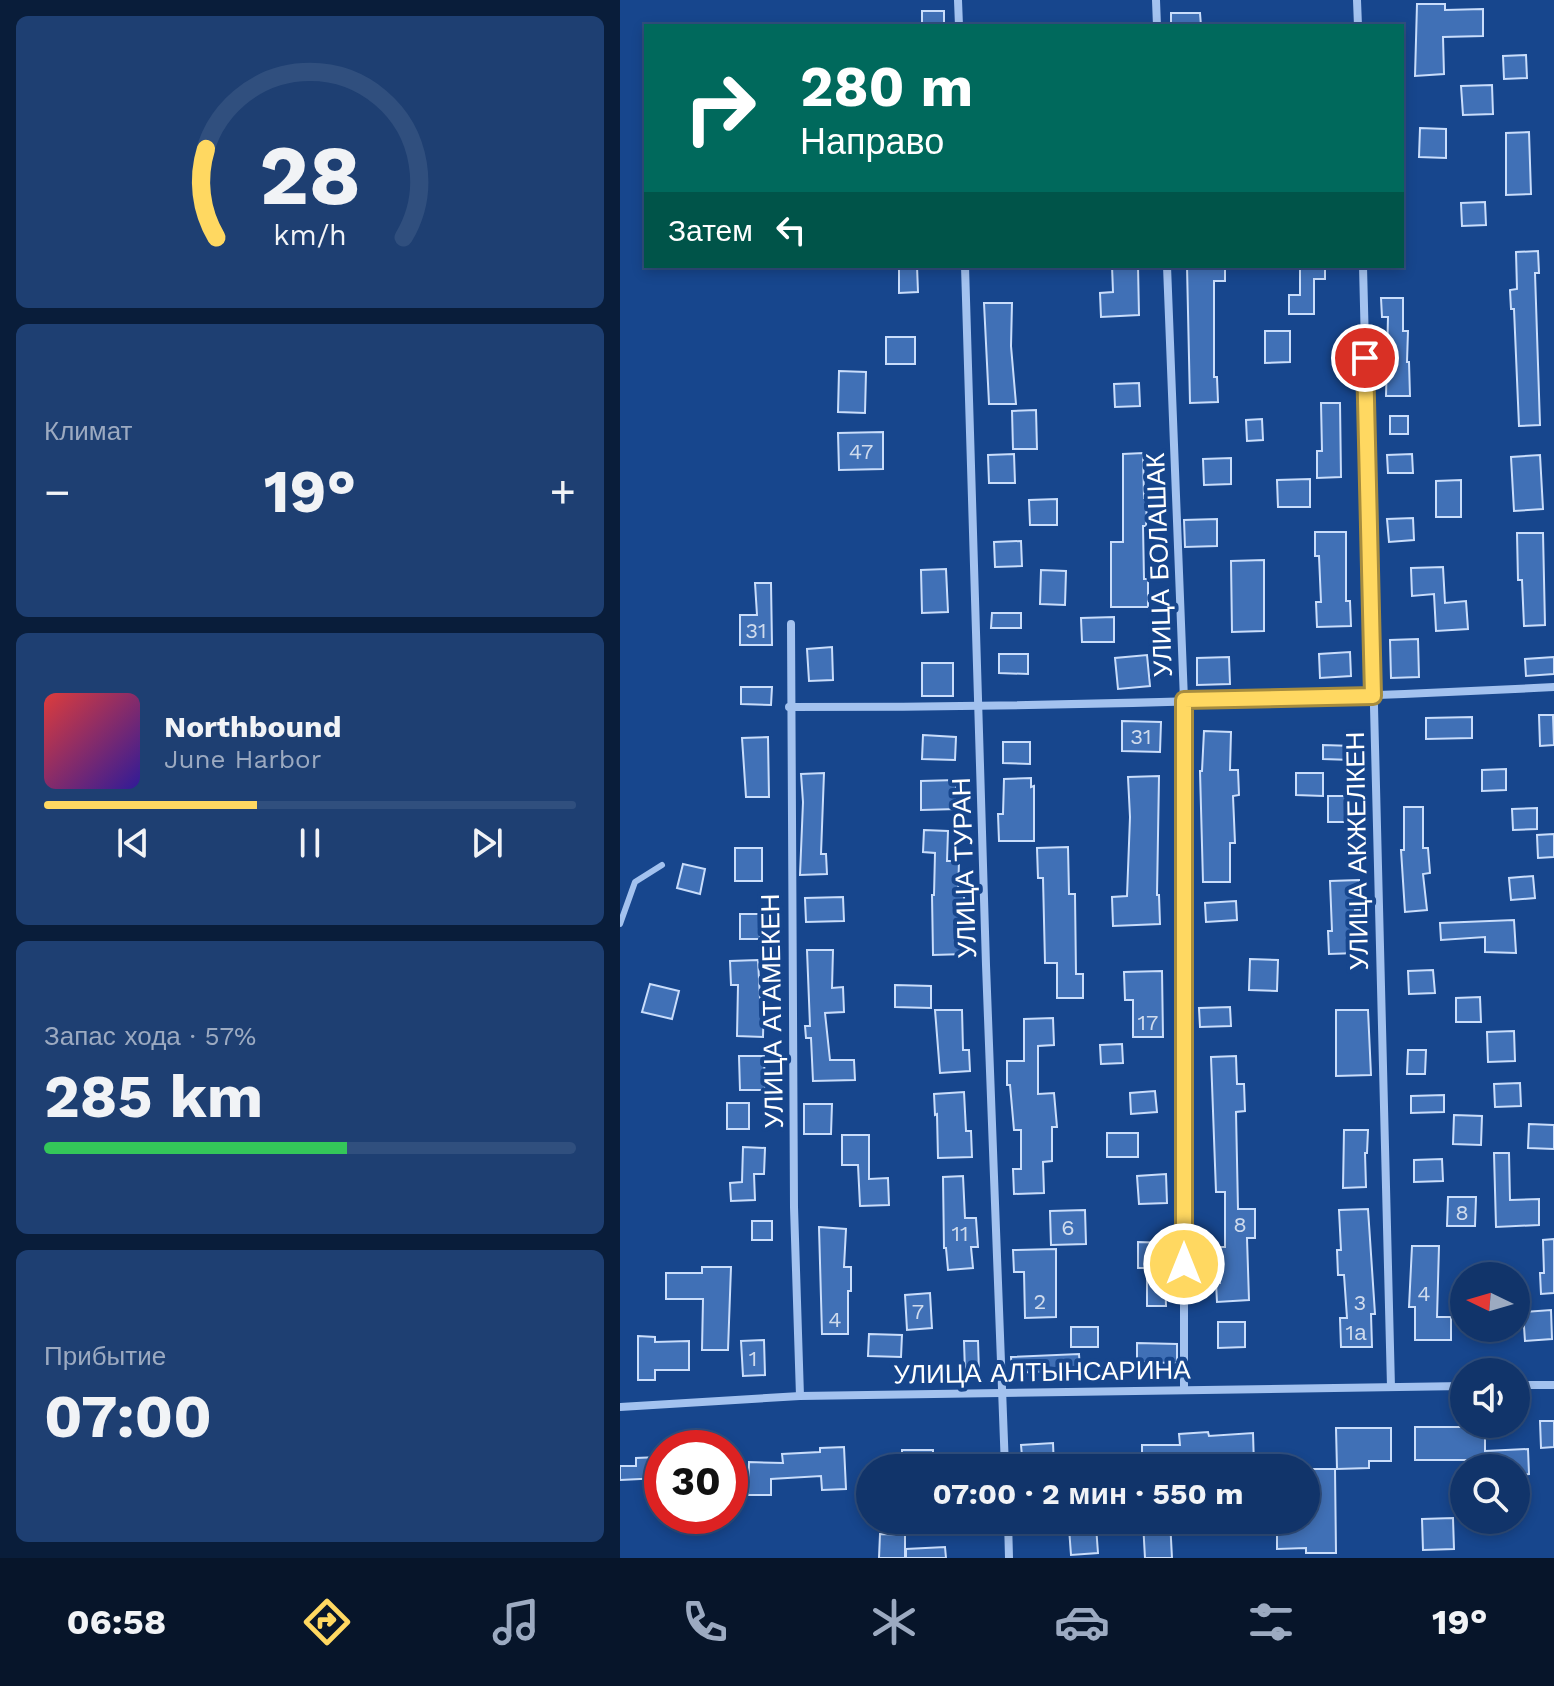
<!DOCTYPE html>
<html lang="ru">
<head>
<meta charset="utf-8">
<style>
	:root { --surface:#11346a; --page:#1e3f72; --text:#f1f3f6; --muted:#9caac1; --line:#304f7e; --accent:#ffd861 }
	body { margin:0; font-family:"Work Sans",sans-serif; background:var(--page); color:var(--text); height:100vh; display:flex; flex-direction:column; font-size:30px; white-space:nowrap }
	* { box-sizing:border-box; margin:0 }
	p { font-size:26px; color:var(--muted) }
	.icon { flex:none; width:44px; height:44px; fill:none; stroke:currentColor; stroke-width:2; stroke-linecap:round; stroke-linejoin:round }
	.map { position:relative; flex:1; overflow:hidden }
	.panel { display:flex; flex-direction:column; gap:16px; padding:16px; background:#091d3a; width:620px }
	.panel>* { flex:none }
	.banner { position:absolute; left:24px; top:24px; width:760px; height:244px; border-radius:0px; box-shadow:0 4px 12px #0003,0 0 0 2px var(--line); background:#00695c; color:#fff; overflow:hidden }
	.needle { width:52px; rotate:275deg }
	.controls { position:absolute; left:830px; top:1262px; display:grid; gap:16px }
	.controls a { display:grid; place-items:center; width:80px; height:80px; border-radius:50%; background:var(--surface); box-shadow:0 4px 12px #0003,0 0 0 2px var(--line); font-size:40px }
	.speed { position:absolute; left:24px; top:1430px; display:flex; gap:16px; font-size:40px; font-weight:700; text-align:center }
	.speed>* { display:grid; place-content:center; width:104px; height:104px; border-radius:50%; background:var(--surface); box-shadow:0 4px 12px #0003,0 0 0 2px var(--line); line-height:1 }
	.speed .limit { border:12px solid #d22; background:#fff; color:#111 }
	.pin { position:absolute; display:grid; place-items:center; width:68px; height:68px; color:#fff; margin:-34px; border:4px solid #fff; border-radius:50%; box-shadow:0 2px 8px #0007 }
	.me { position:absolute; width:88px; margin:-44px; rotate:0deg; stroke-linejoin:round; filter:drop-shadow(0 0 6px #0008) }
	.turn { display:flex; align-items:center; gap:28px; height:168px; padding:0 24px; font-size:36px }
	.turn .icon { width:104px; height:104px; stroke-width:2.5 }
	.turn b { display:block; font-size:56px; line-height:68px }
	.then { display:flex; align-items:center; height:76px; padding:0 24px; background:#0003; gap:16px; font-size:30px }
	.big { font-size:60px; font-weight:700; line-height:1.1 }
	.panel .tile { flex:1; display:flex; flex-direction:column; justify-content:center; gap:12px; min-width:0; padding:0 28px; border-radius:12px; background:var(--page) }
	.panel .dial { align-items:center; gap:0 }
	.dial svg { height:208px; overflow:visible; fill:none; stroke:var(--line); stroke-width:7; stroke-linecap:round; text-anchor:middle }
	.dial text { fill:var(--text); stroke:none }
	.song { display:flex; align-items:center; gap:24px }
	.cover { width:96px; height:96px; border-radius:12px; background:linear-gradient(135deg,hsl(0 70% 55%),hsl(250 70% 35%)) }
	.played { height:8px; border-radius:4px; background:linear-gradient(90deg,var(--accent) 40%,var(--line) 40%) }
	.keys { display:flex; justify-content:space-around; direction:ltr }
	.heat { display:flex; justify-content:space-between; align-items:center; font-size:44px; direction:ltr }
	.charge { height:12px; border-radius:6px; background:linear-gradient(90deg,#34c759 57%,var(--line) 0) }
	.trip { position:absolute; left:236px; top:1454px; width:464px; height:80px; border-radius:40px; background:var(--surface); box-shadow:0 4px 12px #0003,0 0 0 2px var(--line); font-weight:700; line-height:80px; text-align:center }
	.dock { display:flex; height:128px; justify-content:space-around; align-items:center; background:#07152a; color:var(--muted) }
	.dock .icon { width:56px; height:56px }
	.dock .on { color:var(--accent) }
	.dock b { font-size:36px; color:var(--text) }
	main { display:flex; flex:1; min-height:0 }
	.map>svg:first-child { display:block }
</style>
</head>
<body>
<main>
<section class="panel">
<div class="tile dial"><svg viewBox="0 0 100 80">
<path d="M14 69A42 42 0 1 1 86 69"/>
<path d="M14 69A42 42 0 0 1 10 35" stroke="#ffd861"/>
<text x="50" y="56" font-size="32" font-weight="700">28</text>
<text x="50" y="72" font-size="11">km/h</text>
</svg></div>
<div class="tile"><p>Климат</p>
<div class="heat"><a>−</a><b class="big">19°</b><a>+</a></div>
</div>
<div class="tile">
<div class="song"><i class="cover"></i><div><b>Northbound</b><p>June Harbor</p></div></div>
<div class="played"></div>
<div class="keys"><svg class="icon" aria-label="previous" viewBox="0 0 24 24"><path d="M18 5L8 12l10 7zM5 5v14"/></svg><svg class="icon" aria-label="pause" viewBox="0 0 24 24"><path d="M8 5v14M16 5v14"/></svg><svg class="icon" aria-label="next" viewBox="0 0 24 24"><path d="M6 5l10 7-10 7zM19 5v14"/></svg></div>
</div>
<div class="tile"><p>Запас хода · 57%</p><b class="big">285 km</b><div class="charge"></div></div>
<div class="tile"><p>Прибытие</p><b class="big">07:00</b></div>
</section>
<div class="map">
<svg width="934" height="1558" viewBox="0 0 934 1558">
	<rect width="100%" height="100%" fill="#17468d"/>
	<!-- building -->
	<g fill="#4070b6" stroke="#c9ddfb" stroke-width="2">
		<polygon points="797,4 825,4 825,10 863,9 863,36 823,37 824,74 795,76"/>
		<rect x="302" y="11" width="22" height="15"/>
		<polygon points="551,13 580,13 581,26 551,26"/>
		<polygon points="906,55 907,78 884,79 883,56"/>
		<polygon points="872,85 873,114 843,115 841,86"/>
		<polygon points="800,128 826,129 826,158 799,157"/>
		<polygon points="909,132 911,194 886,195 886,133"/>
		<polygon points="865,202 866,225 842,226 841,203"/>
		<polygon points="918,251 919,273 915,273 920,425 899,426 894,309 891,309 890,290 897,289 896,252"/>
		<polygon points="279,266 297,266 298,292 279,293"/>
		<polygon points="492,266 518,266 519,315 481,317 480,293 493,292"/>
		<polygon points="567,266 605,266 605,281 594,281 594,377 597,377 598,402 570,403"/>
		<polygon points="680,266 705,266 705,279 694,279 694,314 669,314 669,295 680,295"/>
		<polygon points="761,298 783,298 783,331 788,331 787,362 789,362 790,396 766,396 768,317 762,317"/>
		<polygon points="364,303 392,303 391,346 396,404 369,404"/>
		<polygon points="645,331 670,331 670,362 645,363"/>
		<rect x="266" y="337" width="29" height="27"/>
		<polygon points="219,371 246,372 245,413 218,412"/>
		<polygon points="519,383 520,406 495,407 494,384"/>
		<polygon points="701,403 720,403 721,477 697,478 697,451 702,451"/>
		<polygon points="416,410 417,449 393,449 392,411"/>
		<rect x="770" y="416" width="18" height="18"/>
		<polygon points="642,419 643,440 627,441 626,420"/>
		<polygon points="263,432 263,469 219,470 218,433"/>
		<polygon points="523,453 524,498 527,498 526,526 523,526 524,579 528,579 528,607 491,607 491,542 503,542 503,454"/>
		<polygon points="394,454 395,483 369,483 368,455"/>
		<polygon points="792,454 793,473 768,473 767,455"/>
		<polygon points="920,455 923,509 894,511 891,457"/>
		<polygon points="611,458 611,484 584,485 583,459"/>
		<polygon points="690,479 690,507 658,507 657,480"/>
		<polygon points="841,480 841,517 816,517 816,481"/>
		<polygon points="437,499 437,525 410,525 409,500"/>
		<polygon points="793,518 794,540 769,542 767,519"/>
		<polygon points="597,519 597,546 565,547 564,520"/>
		<polygon points="695,532 726,532 726,601 730,601 731,626 697,627 696,602 701,602 699,556 695,556"/>
		<polygon points="897,533 923,533 925,625 904,626 902,580 898,580"/>
		<polygon points="401,541 402,566 375,567 374,542"/>
		<polygon points="644,560 644,631 612,632 611,561"/>
		<polygon points="823,567 825,603 846,601 848,629 816,631 814,594 792,596 791,568"/>
		<polygon points="326,569 328,612 302,613 301,570"/>
		<polygon points="421,570 446,571 445,605 420,604"/>
		<polygon points="135,583 151,583 152,645 120,645 120,615 137,615"/>
		<polygon points="372,613 401,613 401,628 371,628"/>
		<polygon points="494,617 494,642 462,642 461,618"/>
		<polygon points="798,639 799,677 771,678 770,640"/>
		<polygon points="212,647 213,680 189,681 187,649"/>
		<polygon points="730,652 731,676 700,678 699,654"/>
		<polygon points="379,654 408,654 408,674 379,673"/>
		<polygon points="527,655 530,686 498,689 495,658"/>
		<polygon points="609,657 610,684 577,685 577,658"/>
		<polygon points="934,657 934,674 906,676 905,659"/>
		<rect x="302" y="663" width="31" height="33"/>
		<polygon points="121,687 152,687 151,705 121,704"/>
		<polygon points="919,715 933,715 934,745 920,746"/>
		<polygon points="852,717 852,738 806,739 806,718"/>
		<polygon points="502,721 541,722 540,752 502,751"/>
		<polygon points="584,731 611,732 610,770 618,770 619,795 613,796 615,843 610,843 610,882 583,882 580,771 582,771"/>
		<polygon points="303,735 336,737 335,760 302,759"/>
		<polygon points="148,737 149,797 126,797 122,738"/>
		<polygon points="383,742 410,742 410,764 383,763"/>
		<polygon points="703,745 733,746 732,760 703,759"/>
		<polygon points="886,769 886,790 862,791 862,770"/>
		<polygon points="204,773 201,854 206,854 207,874 180,875 183,802 181,774"/>
		<polygon points="676,773 703,773 703,796 676,795"/>
		<polygon points="539,776 537,895 539,895 540,924 493,926 492,897 507,896 510,817 508,777"/>
		<polygon points="411,778 411,787 414,786 414,841 379,841 378,814 383,814 384,779"/>
		<polygon points="336,780 337,809 301,810 301,781"/>
		<polygon points="708,796 738,796 737,822 708,822"/>
		<polygon points="784,807 803,807 803,848 808,848 810,873 803,874 807,910 785,912 781,850 784,850"/>
		<polygon points="917,808 917,829 893,830 892,809"/>
		<polygon points="304,830 328,831 327,861 339,861 338,894 344,894 345,954 313,955 312,895 314,895 315,853 303,852"/>
		<polygon points="934,834 934,857 918,858 917,835"/>
		<polygon points="448,847 449,894 455,894 456,974 463,974 463,998 437,998 437,963 425,963 423,878 418,878 417,848"/>
		<rect x="115" y="848" width="27" height="33"/>
		<polygon points="63,864 85,869 80,894 57,888"/>
		<polygon points="913,876 915,898 891,900 889,878"/>
		<polygon points="739,880 740,910 735,910 737,953 709,954 708,931 712,931 710,881"/>
		<polygon points="223,897 224,921 186,922 185,898"/>
		<polygon points="616,901 617,920 586,922 585,903"/>
		<polygon points="120,914 139,914 140,939 120,939"/>
		<polygon points="894,920 896,953 865,952 865,937 821,940 820,923"/>
		<polygon points="187,950 213,950 212,988 223,987 224,1012 205,1013 210,1060 234,1060 235,1080 193,1081 191,1038 186,1038 185,1026 190,1026"/>
		<polygon points="630,959 658,960 657,991 629,990"/>
		<polygon points="138,960 140,998 144,998 143,1037 117,1036 118,985 111,985 110,961"/>
		<polygon points="813,970 815,993 789,994 788,971"/>
		<polygon points="542,971 543,1037 513,1037 513,1000 505,1000 504,972"/>
		<polygon points="30,984 59,991 52,1019 22,1012"/>
		<polygon points="275,985 311,986 311,1008 275,1007"/>
		<polygon points="860,997 861,1022 836,1022 836,998"/>
		<polygon points="610,1007 611,1026 580,1027 579,1008"/>
		<polygon points="315,1010 342,1010 343,1050 349,1050 350,1071 320,1073"/>
		<polygon points="716,1010 748,1010 751,1075 716,1076"/>
		<polygon points="433,1018 434,1045 418,1046 418,1094 434,1093 437,1127 432,1127 432,1161 423,1162 424,1193 394,1194 393,1169 401,1169 401,1130 394,1130 390,1085 387,1085 387,1061 404,1061 404,1019"/>
		<polygon points="894,1031 895,1061 868,1062 867,1032"/>
		<polygon points="502,1044 503,1063 481,1064 480,1045"/>
		<polygon points="788,1050 806,1050 805,1074 787,1074"/>
		<polygon points="119,1056 144,1056 145,1090 120,1090"/>
		<polygon points="616,1056 617,1084 624,1084 625,1111 616,1112 618,1209 635,1209 635,1238 627,1238 629,1300 597,1302 596,1283 600,1283 599,1247 605,1247 605,1192 596,1192 591,1057"/>
		<polygon points="900,1083 901,1106 875,1107 874,1084"/>
		<polygon points="535,1091 537,1112 511,1114 510,1093"/>
		<polygon points="344,1092 346,1131 351,1131 352,1157 318,1158 317,1114 315,1115 314,1094"/>
		<polygon points="824,1095 824,1112 791,1113 791,1096"/>
		<rect x="107" y="1103" width="22" height="26"/>
		<polygon points="184,1104 212,1104 211,1134 184,1134"/>
		<polygon points="834,1115 862,1116 861,1145 833,1144"/>
		<polygon points="909,1124 934,1125 934,1149 908,1148"/>
		<polygon points="724,1130 748,1130 747,1153 745,1153 746,1187 723,1188"/>
		<rect x="487" y="1133" width="31" height="24"/>
		<polygon points="222,1135 249,1135 249,1179 268,1178 269,1205 240,1206 238,1165 222,1165"/>
		<polygon points="123,1147 145,1148 144,1174 134,1174 135,1200 111,1201 110,1183 122,1182"/>
		<polygon points="874,1153 889,1153 890,1200 919,1199 919,1225 876,1227"/>
		<polygon points="822,1159 823,1181 794,1182 794,1160"/>
		<polygon points="546,1174 547,1203 519,1204 517,1176"/>
		<polygon points="343,1176 345,1218 356,1218 358,1247 351,1247 353,1268 328,1270 326,1248 324,1248 323,1177"/>
		<polygon points="828,1197 856,1197 855,1226 827,1226"/>
		<polygon points="748,1209 755,1314 751,1314 752,1347 721,1347 720,1318 727,1318 724,1275 718,1275 717,1250 721,1250 719,1210"/>
		<polygon points="465,1210 466,1244 431,1245 430,1211"/>
		<rect x="132" y="1221" width="20" height="19"/>
		<polygon points="199,1227 226,1229 224,1267 231,1267 231,1291 228,1291 228,1334 202,1334"/>
		<polygon points="934,1239 934,1293 921,1294 920,1273 924,1273 923,1240"/>
		<polygon points="518,1242 549,1243 549,1269 545,1269 546,1306 527,1306 527,1268 518,1268"/>
		<polygon points="792,1246 819,1246 817,1317 831,1317 831,1340 795,1340 795,1307 789,1307"/>
		<polygon points="436,1249 436,1317 405,1318 404,1272 394,1272 393,1250"/>
		<polygon points="82,1267 111,1267 108,1350 82,1350 83,1299 46,1299 46,1273 82,1273"/>
		<polygon points="310,1293 312,1328 287,1330 285,1295"/>
		<polygon points="931,1310 932,1339 905,1341 903,1312"/>
		<polygon points="598,1322 625,1322 625,1347 598,1348"/>
		<rect x="451" y="1327" width="27" height="20"/>
		<polygon points="249,1334 282,1335 281,1357 248,1356"/>
		<polygon points="18,1336 35,1337 35,1342 69,1341 69,1370 35,1370 35,1380 18,1380"/>
		<polygon points="144,1340 145,1375 123,1376 121,1341"/>
		<polygon points="344,1341 358,1341 359,1372 345,1372"/>
		<polygon points="517,1343 557,1344 557,1363 517,1362"/>
		<polygon points="459,1354 460,1370 392,1373 391,1357"/>
		<polygon points="920,1421 934,1421 934,1447 921,1448"/>
		<polygon points="795,1427 865,1427 865,1451 908,1449 909,1474 896,1475 896,1468 878,1468 878,1460 795,1460"/>
		<polygon points="716,1428 771,1428 771,1461 749,1461 749,1468 717,1469"/>
		<polygon points="588,1432 589,1436 633,1433 634,1466 601,1468 601,1460 550,1464 550,1468 522,1468 522,1445 560,1445 559,1434"/>
		<polygon points="433,1443 434,1468 403,1468 401,1445"/>
		<polygon points="224,1447 226,1489 202,1490 201,1476 151,1479 151,1495 128,1495 129,1462 163,1463 162,1454 200,1452 200,1448"/>
		<rect x="282" y="1450" width="31" height="18"/>
		<polygon points="39,1457 40,1478 0,1480 0,1466 16,1466 16,1458"/>
		<polygon points="686,1469 715,1469 716,1553 686,1553 686,1548 657,1549 657,1521 686,1520"/>
		<polygon points="833,1518 834,1549 803,1550 802,1519"/>
		<polygon points="550,1520 552,1558 525,1558 523,1522"/>
		<polygon points="476,1526 478,1553 451,1555 449,1528"/>
		<polygon points="260,1534 285,1535 285,1558 259,1558"/>
		<polygon points="325,1547 326,1558 286,1558 286,1549"/>
	</g>
	<g fill="none" stroke-linecap="round" stroke-linejoin="round">
		<!-- lane -->
		<polyline stroke="#a3c2ef" stroke-width="6" points="0,924 15,882 42,865"/>
		<!-- street -->
		<g stroke="#a3c2ef" stroke-width="8">
			<polyline points="338,0 339,26"/>
			<polyline points="536,0 537,26"/>
			<polyline points="737,0 738,26"/>
			<polyline points="345,266 366,965 385,1468"/>
			<polyline points="547,266 564,700 564,1390"/>
			<polyline points="743,266 771,1387"/>
			<polyline points="171,624 174,1207 180,1396"/>
			<path d="M 169,707 C 424,707 679,700 934,687"/>
			<polyline points="896,1385 934,1385"/>
			<polyline points="0,1407 180,1396 844,1386"/>
			<polyline points="388,1520 389,1558"/>
		</g>
	</g>
	<g fill="none" stroke-linecap="round" stroke-linejoin="round">
		<!-- route casing -->
		<g stroke="#a68c3f" stroke-width="20">
			<polyline id="route" points="564,1264 564,700 753,696 745,358"/>
		</g>
		<!-- route -->
		<use href="#route" stroke="#ffd861" stroke-width="14"/>
	</g>
	<g text-anchor="middle" stroke-width="8" stroke-linejoin="round" paint-order="stroke">
		<!-- number labels -->
		<g font-size="22" fill="#cfdbed">
			<text x="241" y="459">47</text>
			<text x="136" y="638">31</text>
			<text x="521" y="744">31</text>
			<text x="528" y="1030">17</text>
			<text x="842" y="1220">8</text>
			<text x="620" y="1232">8</text>
			<text x="448" y="1235">6</text>
			<text x="340" y="1241">11</text>
			<text x="804" y="1301">4</text>
			<text x="420" y="1309">2</text>
			<text x="740" y="1310">3</text>
			<text x="298" y="1319">7</text>
			<text x="215" y="1327">4</text>
			<text x="736" y="1340">1а</text>
			<text x="133" y="1366">1</text>
		</g>
		<!-- street labels -->
		<g font-size="26" fill="#fff" stroke="#17468d">
			<text transform="translate(539 565) rotate(-92)" y="9">УЛИЦА БОЛАШАК</text>
			<text transform="translate(737 851) rotate(-91)" y="9">УЛИЦА АКЖЕЛКЕН</text>
			<text transform="translate(344 868) rotate(-92)" y="9">УЛИЦА ТУРАН</text>
			<text transform="translate(152 1011) rotate(-91)" y="9">УЛИЦА АТАМЕКЕН</text>
			<text transform="translate(422 1372) rotate(-1)" y="9">УЛИЦА АЛТЫНСАРИНА</text>
		</g>
	</g>
</svg>
<div class="controls">
<a><svg class="needle" viewBox="-14 -14 28 28"><path d="M0-13l5 13h-10z" fill="#e53935"/><path d="M0 13l5-13h-10z" fill="#9caac1"/></svg></a>
<a><svg class="icon" aria-label="sound" viewBox="0 0 24 24"><path d="M4 9h4l5-4v14l-5-4H4zM17 9q2 3 0 6"/></svg></a>
<a><svg class="icon" aria-label="search" viewBox="0 0 24 24"><circle cx="10" cy="10" r="6"/><path d="M15 15l6 6"/></svg></a>
</div>
<div class="speed"><div class="limit">30</div></div>
<div class="pin" style="left:745px;top:358px;background:#d93025"><svg class="icon" aria-label="arrive" viewBox="0 0 24 24"><path d="M6 21V4h12l-3 4 3 4H6"/></svg></div>
<svg class="me" style="left:564px;top:1264px" viewBox="-20 -20 40 40"><circle r="17" fill="#ffd861" stroke="#fff" stroke-width="3"/><path d="M0-11L8 9 0 5-8 9z" fill="#fff"/></svg>
<div class="trip">07:00 · 2 мин · 550 m</div>
<div class="banner">
<div class="turn"><svg class="icon" aria-label="right" viewBox="0 0 24 24"><path d="M7 20v-9h11M14 6l5 5-5 5"/></svg><div><b>280 m</b>Направо</div></div>
<div class="then">Затем<svg class="icon" aria-label="left" viewBox="0 0 24 24"><path d="M17 20v-9H6M10 6l-5 5 5 5"/></svg></div>
</div>
</div>
</main>
<nav class="dock">
<b>06:58</b>
<svg class="icon on" aria-label="directions" viewBox="0 0 24 24"><path d="M12 3l9 9-9 9-9-9zM9 14v-3h6M13 9l2 2-2 2"/></svg>
<svg class="icon" aria-label="music" viewBox="0 0 24 24"><path d="M9 18V5l10-2v13"/><circle cx="6" cy="18" r="3"/><circle cx="16" cy="16" r="3"/></svg>
<svg class="icon" aria-label="phone" viewBox="0 0 24 24"><path d="M5 4h4l2 5-3 2q2 4 5 5l2-3 5 2v4C11 20 4 13 5 4z"/></svg>
<svg class="icon" aria-label="climate" viewBox="0 0 24 24"><path d="M12 3v18M4 7l16 10M4 17L20 7"/></svg>
<svg class="icon" aria-label="car" viewBox="0 0 24 24"><path d="M5 17H2v-5l4-1 3-4h7l3 4 3 1v5h-3M9 17h6M6 11h13"/><circle cx="7" cy="17" r="2"/><circle cx="17" cy="17" r="2"/></svg>
<svg class="icon" aria-label="filters" viewBox="0 0 24 24"><path d="M4 7h16M4 17h16"/><circle cx="9" cy="7" r="2"/><circle cx="15" cy="17" r="2"/></svg>
<b>19°</b>
</nav>
</body>
</html>
